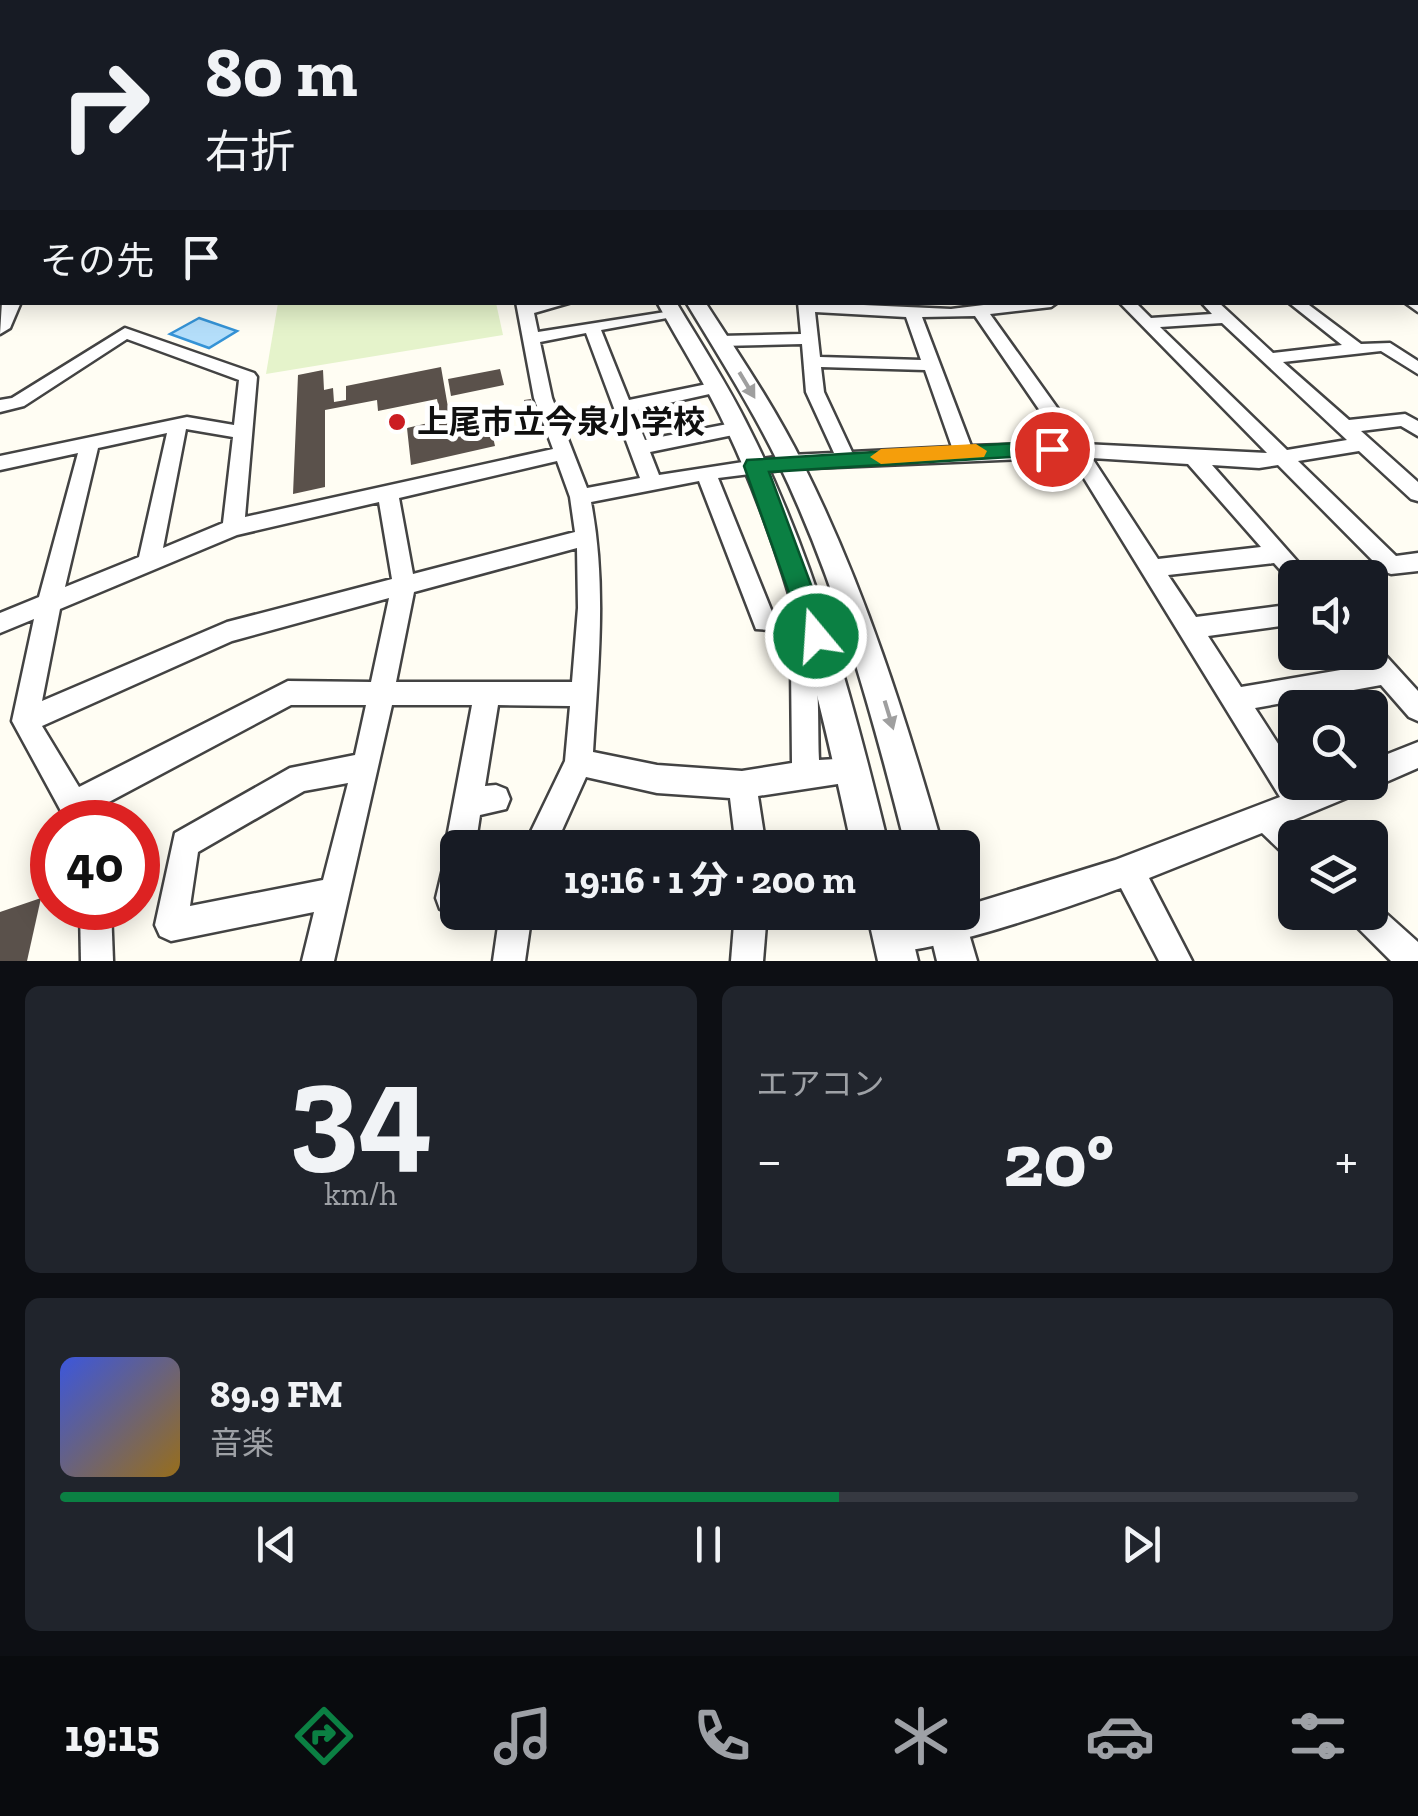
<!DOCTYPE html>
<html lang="ja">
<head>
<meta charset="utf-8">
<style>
	:root { --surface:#171b24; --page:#20242c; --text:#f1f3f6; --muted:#9ea1a6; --line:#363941; --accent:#0b8043 }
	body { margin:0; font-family:"Zilla Slab","Noto Sans JP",serif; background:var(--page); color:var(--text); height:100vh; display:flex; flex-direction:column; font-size:38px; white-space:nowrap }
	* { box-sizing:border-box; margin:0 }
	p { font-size:32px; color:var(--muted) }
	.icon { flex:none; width:55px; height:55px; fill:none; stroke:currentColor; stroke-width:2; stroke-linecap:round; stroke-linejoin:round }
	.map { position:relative; height:961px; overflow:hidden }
	.drawer { display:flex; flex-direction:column; gap:25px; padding:25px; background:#0d0f14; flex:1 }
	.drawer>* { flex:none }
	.guide { position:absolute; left:0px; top:0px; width:1420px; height:305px; box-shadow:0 5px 25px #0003; background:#171b24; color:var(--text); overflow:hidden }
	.fabs { position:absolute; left:1278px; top:560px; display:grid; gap:20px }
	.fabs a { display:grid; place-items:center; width:110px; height:110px; border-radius:15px; background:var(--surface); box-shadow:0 5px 25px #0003; font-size:50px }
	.speed { position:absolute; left:30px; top:800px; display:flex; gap:20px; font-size:50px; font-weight:700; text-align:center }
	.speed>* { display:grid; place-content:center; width:130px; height:130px; border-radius:50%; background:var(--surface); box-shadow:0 5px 25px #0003; line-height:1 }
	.speed .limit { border:15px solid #d22; background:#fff; color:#111 }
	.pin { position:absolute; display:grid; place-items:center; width:85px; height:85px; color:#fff; margin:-42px; border:5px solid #fff; border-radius:50%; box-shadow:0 2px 10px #0007 }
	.me { position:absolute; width:110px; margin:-55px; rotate:342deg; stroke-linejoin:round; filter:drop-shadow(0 0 8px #0008) }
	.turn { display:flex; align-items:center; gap:35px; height:210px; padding:0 40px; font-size:45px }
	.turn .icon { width:130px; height:130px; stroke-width:2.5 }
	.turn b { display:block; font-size:70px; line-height:85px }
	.then { display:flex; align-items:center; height:95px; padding:0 40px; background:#0003; gap:20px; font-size:38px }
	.big { font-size:75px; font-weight:700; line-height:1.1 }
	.drawer .card { flex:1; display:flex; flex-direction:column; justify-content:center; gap:15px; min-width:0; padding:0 35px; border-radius:15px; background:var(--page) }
	.drawer .dial { align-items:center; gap:0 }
	.dial b { font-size:130px; line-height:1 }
	.song { display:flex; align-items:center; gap:30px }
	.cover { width:120px; height:120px; border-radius:15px; background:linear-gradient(135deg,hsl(230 70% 55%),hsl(40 70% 35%)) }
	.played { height:10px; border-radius:5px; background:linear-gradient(90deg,var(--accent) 60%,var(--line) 60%) }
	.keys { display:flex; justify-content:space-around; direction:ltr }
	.heat { display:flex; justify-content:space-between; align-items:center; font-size:55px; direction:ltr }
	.drawer .tiles { flex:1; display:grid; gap:25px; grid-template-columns:1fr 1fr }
	.card:last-child { grid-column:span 2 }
	.trip { position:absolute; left:440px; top:830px; width:540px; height:100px; border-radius:15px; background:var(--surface); box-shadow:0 5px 25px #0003; font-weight:700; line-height:100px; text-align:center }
	.tabs { display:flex; height:160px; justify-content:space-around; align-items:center; background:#090b0e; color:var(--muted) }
	.tabs .icon { width:70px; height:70px }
	.tabs .on { color:var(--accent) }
	.tabs b { font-size:45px; color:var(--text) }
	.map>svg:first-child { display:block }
</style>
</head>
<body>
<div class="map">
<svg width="1418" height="961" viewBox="0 0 1418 961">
	<rect width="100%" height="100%" fill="#fffdf3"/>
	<!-- pitch -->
	<polygon fill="#e5f3cb" points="278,303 496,303 503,335 266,374"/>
	<!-- water -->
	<polygon fill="#b4defa" stroke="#3593d6" stroke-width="2.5" points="199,318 237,331 209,348 170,334"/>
	<!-- building -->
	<g fill="#5a514b">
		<polygon points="441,367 450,419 487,411 495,446 411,465 407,428 441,420 437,399 378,411 377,400 325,410 325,487 293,494 298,375 323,370 324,390 333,388 334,402 346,400 346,386"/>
		<polygon points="500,369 504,385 451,396 448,379"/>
		<polygon points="531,399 541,434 525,438 517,408 526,406 524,400"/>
		<polygon points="41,898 27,961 0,961 0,912"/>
	</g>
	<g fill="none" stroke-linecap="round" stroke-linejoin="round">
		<!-- minor casing -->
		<g stroke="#434343" stroke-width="5">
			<g id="minor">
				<rect x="0" y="192" width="2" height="8"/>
				<path d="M 516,302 L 572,302 L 534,313 L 538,332 L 678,310 L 678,316 L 601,330 L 629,400 L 717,382 L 726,387 L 723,391 L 633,411 L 645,440 L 738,422 L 747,428 L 738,434 L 650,452 L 659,475 L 789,455 L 834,453 L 806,392 L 802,344 L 720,346 L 712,341 L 720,336 L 801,334 L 798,302 L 951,309 L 1008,302 L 1058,302 L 1051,307 L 990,314 L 1083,444 L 1267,453 L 1119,302 L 1135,302 L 1151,318 L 1212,314 L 1201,302 L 1218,302 L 1273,353 L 1342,345 L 1288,302 L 1305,302 L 1361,344 L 1390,343 L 1418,361 L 1418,374 L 1381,351 L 1283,362 L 1349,420 L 1405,414 L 1418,421 L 1418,436 L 1401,426 L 1361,431 L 1418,482 L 1418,501 L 1411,499 L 1359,451 L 1298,461 L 1396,556 L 1418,553 L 1418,571 L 1391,574 L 1383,571 L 1278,465 L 1259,468 L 1212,465 L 1312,578 L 1295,578 L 1293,584 L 1274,563 L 1168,575 L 1196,617 L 1295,604 L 1295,624 L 1208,636 L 1241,687 L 1364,666 L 1355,652 L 1370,652 L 1370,642 L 1376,645 L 1418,691 L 1418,721 L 1409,717 L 1381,685 L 1255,708 L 1295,770 L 1295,782 L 1303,782 L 1306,786 L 1316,782 L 1370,782 L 1370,761 L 1418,742 L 1418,768 L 1370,789 L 1363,786 L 1361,792 L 1291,821 L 1307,838 L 1295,838 L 1295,860 L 1285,855 L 1262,833 L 1149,878 L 1192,961 L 1159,961 L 1121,888 C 1080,903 915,961 882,950 L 877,939 L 882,928 C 907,917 935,912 962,912 L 962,907 L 1115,860 L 1280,797 L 1071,457 L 789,469 L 718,478 L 772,612 L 801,614 C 822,657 817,713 819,760 L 854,758 L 864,762 L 868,771 L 864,780 L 758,796 L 766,848 L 736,848 L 730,798 L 657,793 L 586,777 L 554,848 L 523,848 L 565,761 L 570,706 L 498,705 L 485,786 L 496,785 L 506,789 L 510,799 L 506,809 L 480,815 L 475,848 L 458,848 L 458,911 L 451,913 L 440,909 L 436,898 L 447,852 L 445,848 L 472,705 L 392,705 L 334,961 L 302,961 L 314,912 L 171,941 L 160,936 L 155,925 L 175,833 L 290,768 L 355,755 L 366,705 L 291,705 L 92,811 L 97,822 L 67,822 L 12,721 L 34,619 L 0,633 L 0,613 L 39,597 L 78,453 L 0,470 L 0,456 L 187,417 L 234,425 L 239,380 L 127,339 L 24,406 L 0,412 L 0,400 L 12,398 L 125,328 L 254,373 L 257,377 L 245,517 L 553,449 L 534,398 ZM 815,312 L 906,317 L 921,360 L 820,357 ZM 975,316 L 1062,443 L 971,446 L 922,317 ZM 1222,323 L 1347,440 L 1287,450 L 1160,327 ZM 586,333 L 640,478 L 587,488 L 552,398 L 540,342 ZM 821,367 L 925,370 L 952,447 L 852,452 L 824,392 ZM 186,429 L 233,437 L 223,523 L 163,548 ZM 167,433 L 139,557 L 65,587 L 98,448 ZM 1092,458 L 1188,464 L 1261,547 L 1158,559 ZM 557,461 L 570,497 L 575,532 L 413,574 L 399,498 ZM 699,481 L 756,629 L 783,631 L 791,665 L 792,763 L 742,771 L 657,765 L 593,752 C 598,668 607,585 591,502 ZM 379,502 L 392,579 L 227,622 L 42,701 L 60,609 L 237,535 ZM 577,548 L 578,608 L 572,682 L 396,682 L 414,592 ZM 389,598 L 371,682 L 288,681 L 79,787 L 42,726 L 232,641 ZM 348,783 L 323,880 L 190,906 L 198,852 L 304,791 Z"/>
				<polygon points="1370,899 1418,942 1418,961 1391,961 1353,923 1349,912 1370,912"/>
				<polygon points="80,908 111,908 113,961 81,961"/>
				<polygon points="500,912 532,912 525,961 493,961"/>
				<polygon points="735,912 767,912 763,961 731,961"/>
			</g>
		</g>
		<!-- tertiary casing -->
		<g stroke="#434343" stroke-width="5">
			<g id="tertiary">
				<polygon points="1418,297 1418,312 1404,302 1418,302"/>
				<polygon points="2,302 21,302 10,328 0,334"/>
				<path d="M 657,302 L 676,302 C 701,344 728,385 749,428 C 816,560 854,705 889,848 L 852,848 C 821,705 789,562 727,430 C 707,386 680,345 657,302 Z"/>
				<path d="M 686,302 L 705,302 C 740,356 776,409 804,466 C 865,588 906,718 943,848 L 906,848 C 873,717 837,584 778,462 C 751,407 718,355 686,302 Z"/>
				<polygon points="962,910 977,961 937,961 925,912"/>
				<polygon points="867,912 906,912 918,961 878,961"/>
			</g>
		</g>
		<!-- minor -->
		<use href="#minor" fill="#fff" fill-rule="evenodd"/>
		<!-- tertiary -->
		<use href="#tertiary" fill="#fff" fill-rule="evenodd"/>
	</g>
	<!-- one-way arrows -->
	<defs><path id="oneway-solid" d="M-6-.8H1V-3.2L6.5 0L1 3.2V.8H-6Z" transform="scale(2.5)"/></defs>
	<g fill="#9f9f9f">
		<use href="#oneway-solid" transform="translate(747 385) rotate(59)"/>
		<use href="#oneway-solid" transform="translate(889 715) rotate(73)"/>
	</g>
	<!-- sky -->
	<linearGradient id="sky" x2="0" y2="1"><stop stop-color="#93c5ef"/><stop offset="0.51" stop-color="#fffefa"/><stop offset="1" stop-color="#fffefa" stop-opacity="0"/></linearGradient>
	<rect width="1418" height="274" fill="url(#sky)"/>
	<!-- route -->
	<polygon fill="#0b8043" stroke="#07532c" stroke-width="2.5" points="1052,441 1060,444 1063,449 1060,454 769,472 830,636 826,644 816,647 807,644 744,466 747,460"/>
	<!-- slow -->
	<polygon fill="#f59e0b" points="976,444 987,451 984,457 881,464 870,457 881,449"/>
	<!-- markers -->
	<circle fill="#cb1d22" stroke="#fff" stroke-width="4" cx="397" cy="422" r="10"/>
	<g text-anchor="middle" stroke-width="10" stroke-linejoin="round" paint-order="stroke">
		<!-- poi labels -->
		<g font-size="32" font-weight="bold" fill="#101010" stroke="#fff" text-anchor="start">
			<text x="417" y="433">上尾市立今泉小学校</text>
		</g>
	</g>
</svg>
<div class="fabs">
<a><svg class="icon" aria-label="sound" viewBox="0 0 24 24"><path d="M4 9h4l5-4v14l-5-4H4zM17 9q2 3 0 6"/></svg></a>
<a><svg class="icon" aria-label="search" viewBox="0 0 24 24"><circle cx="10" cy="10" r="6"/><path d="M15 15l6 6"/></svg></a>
<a><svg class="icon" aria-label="layers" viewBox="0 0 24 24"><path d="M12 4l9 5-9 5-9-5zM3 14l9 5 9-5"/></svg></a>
</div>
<div class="speed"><div class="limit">40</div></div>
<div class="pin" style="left:1052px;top:449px;background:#d93025"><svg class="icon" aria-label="arrive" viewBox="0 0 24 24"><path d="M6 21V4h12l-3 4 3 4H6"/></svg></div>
<svg class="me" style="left:816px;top:636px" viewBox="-20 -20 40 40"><circle r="17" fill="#0b8043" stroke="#fff" stroke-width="3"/><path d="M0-11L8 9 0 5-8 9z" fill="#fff"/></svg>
<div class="trip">19:16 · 1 分 · 200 m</div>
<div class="guide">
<div class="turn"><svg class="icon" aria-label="right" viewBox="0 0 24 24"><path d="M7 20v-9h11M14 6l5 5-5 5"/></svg><div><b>80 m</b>右折</div></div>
<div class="then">その先<svg class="icon" aria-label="arrive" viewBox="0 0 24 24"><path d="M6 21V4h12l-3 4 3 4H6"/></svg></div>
</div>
</div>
<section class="drawer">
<div class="tiles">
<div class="card dial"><b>34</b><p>km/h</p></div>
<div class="card"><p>エアコン</p>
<div class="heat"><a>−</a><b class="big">20°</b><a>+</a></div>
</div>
<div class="card">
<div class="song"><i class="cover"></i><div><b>89.9 FM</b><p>音楽</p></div></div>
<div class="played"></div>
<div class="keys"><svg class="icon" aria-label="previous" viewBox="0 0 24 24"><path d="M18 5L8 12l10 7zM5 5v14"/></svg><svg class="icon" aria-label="pause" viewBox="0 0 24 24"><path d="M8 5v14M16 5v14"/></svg><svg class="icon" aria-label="next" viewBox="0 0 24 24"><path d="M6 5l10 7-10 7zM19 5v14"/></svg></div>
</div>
</div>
</section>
<nav class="tabs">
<b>19:15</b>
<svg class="icon on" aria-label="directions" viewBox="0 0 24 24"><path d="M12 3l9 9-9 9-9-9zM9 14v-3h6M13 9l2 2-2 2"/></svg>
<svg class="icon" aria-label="music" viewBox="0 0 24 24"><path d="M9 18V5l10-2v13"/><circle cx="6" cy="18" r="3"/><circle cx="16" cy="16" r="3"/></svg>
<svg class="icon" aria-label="phone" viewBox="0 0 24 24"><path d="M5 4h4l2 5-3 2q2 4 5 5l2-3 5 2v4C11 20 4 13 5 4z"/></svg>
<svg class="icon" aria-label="climate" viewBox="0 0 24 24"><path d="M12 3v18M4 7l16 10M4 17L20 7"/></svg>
<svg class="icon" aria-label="car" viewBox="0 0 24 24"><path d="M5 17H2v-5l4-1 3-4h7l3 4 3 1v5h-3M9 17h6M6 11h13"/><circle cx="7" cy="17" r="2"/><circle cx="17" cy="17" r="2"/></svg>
<svg class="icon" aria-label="filters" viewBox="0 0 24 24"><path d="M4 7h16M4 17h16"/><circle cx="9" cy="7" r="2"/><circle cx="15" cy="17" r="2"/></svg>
</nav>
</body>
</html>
